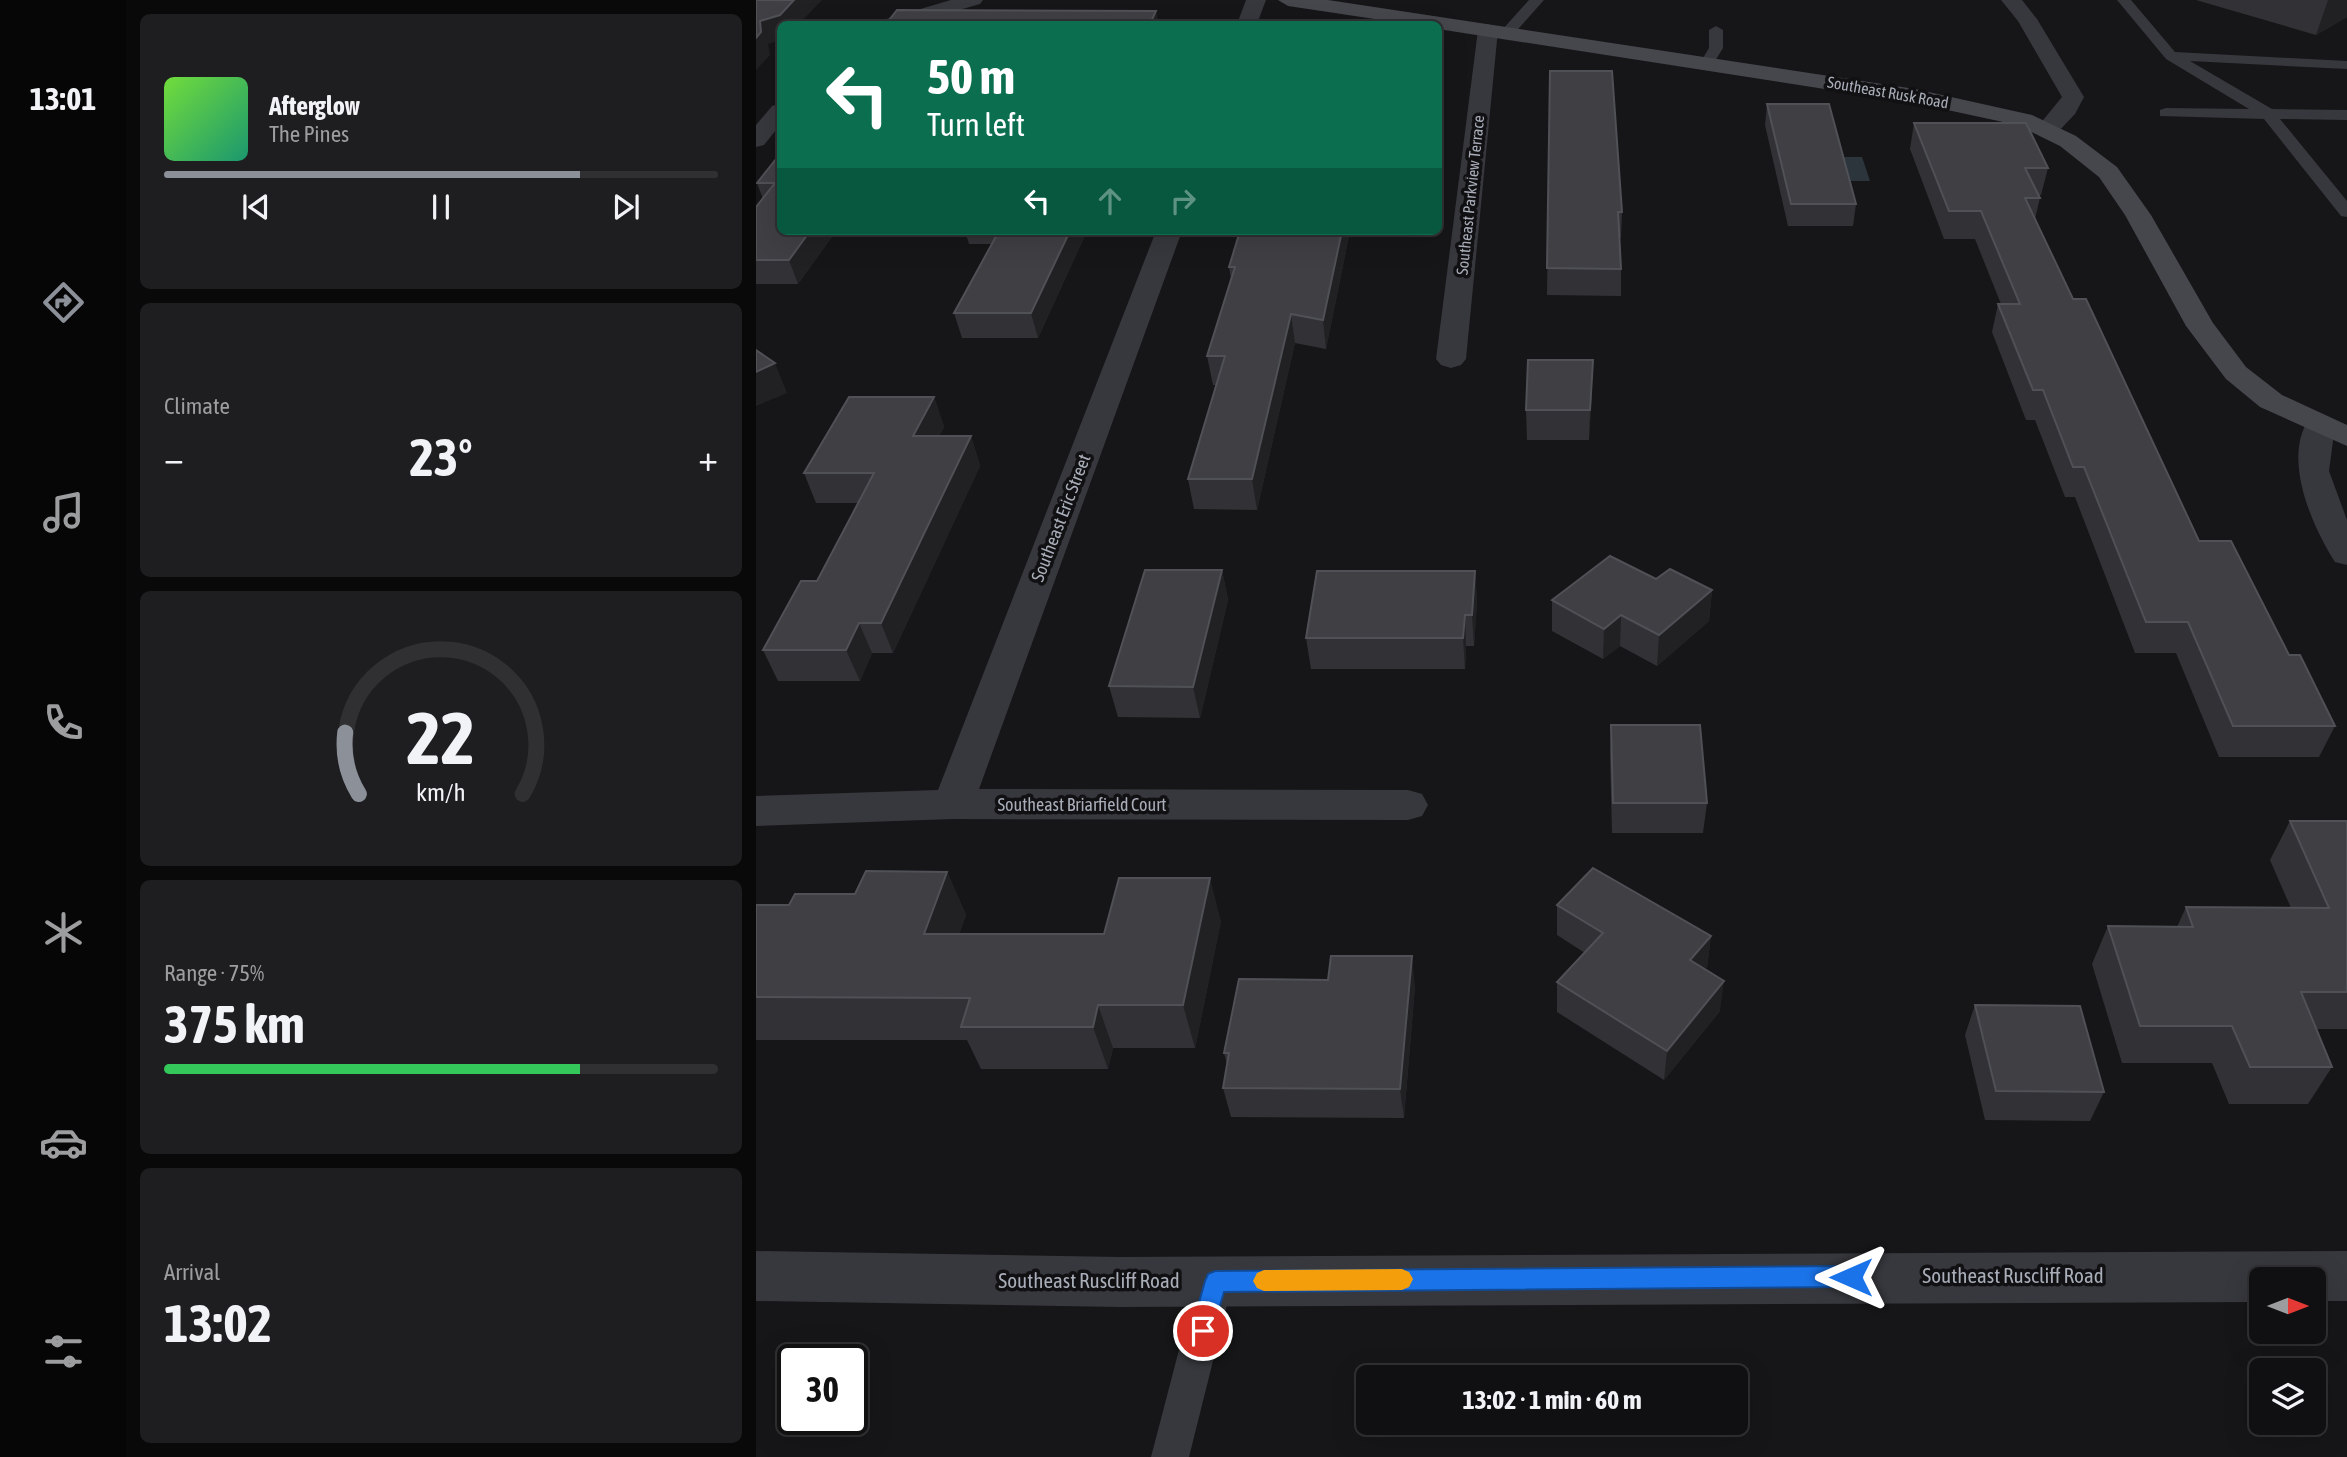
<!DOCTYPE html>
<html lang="en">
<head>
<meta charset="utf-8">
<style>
	:root { --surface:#101012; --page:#1e1e20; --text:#f1f3f6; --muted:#9c9d9f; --line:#303032; --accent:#8c9099 }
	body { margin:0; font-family:"Asap Condensed",sans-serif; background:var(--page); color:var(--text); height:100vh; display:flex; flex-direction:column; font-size:26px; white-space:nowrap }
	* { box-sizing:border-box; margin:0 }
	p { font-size:23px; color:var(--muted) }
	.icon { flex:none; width:38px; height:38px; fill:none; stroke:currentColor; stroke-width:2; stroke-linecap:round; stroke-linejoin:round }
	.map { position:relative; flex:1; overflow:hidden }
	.sheet { display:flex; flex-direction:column; gap:14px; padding:14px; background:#09090a; width:630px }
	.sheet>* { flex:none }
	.top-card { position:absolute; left:21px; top:21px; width:665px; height:214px; border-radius:10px; box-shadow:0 7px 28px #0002,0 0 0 2px var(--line); background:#0b6e4f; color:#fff; overflow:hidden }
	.needle { width:46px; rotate:90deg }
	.tools { position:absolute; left:1493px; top:1267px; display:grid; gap:14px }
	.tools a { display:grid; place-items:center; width:77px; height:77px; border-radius:10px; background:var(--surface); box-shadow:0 7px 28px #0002,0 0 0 2px var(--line); font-size:35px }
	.speed { position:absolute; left:21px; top:1344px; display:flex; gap:14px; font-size:35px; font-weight:700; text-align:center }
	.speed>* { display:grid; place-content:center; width:91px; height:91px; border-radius:50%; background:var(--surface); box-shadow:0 7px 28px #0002,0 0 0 2px var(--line); line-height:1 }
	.speed .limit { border:4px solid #111; border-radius:10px; background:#fff; color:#111 }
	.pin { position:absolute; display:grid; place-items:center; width:60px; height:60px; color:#fff; margin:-30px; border:4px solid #fff; border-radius:50%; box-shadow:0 2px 7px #0007 }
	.me { position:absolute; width:77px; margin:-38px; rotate:270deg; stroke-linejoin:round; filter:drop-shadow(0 0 5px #0008) }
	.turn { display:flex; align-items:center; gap:24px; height:147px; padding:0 35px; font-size:32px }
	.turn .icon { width:91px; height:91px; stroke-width:2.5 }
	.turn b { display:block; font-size:49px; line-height:60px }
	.lanes { display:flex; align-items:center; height:66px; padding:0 35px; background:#0003; justify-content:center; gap:35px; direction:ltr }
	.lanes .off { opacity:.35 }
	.big { font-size:52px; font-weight:700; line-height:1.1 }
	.sheet .widget { flex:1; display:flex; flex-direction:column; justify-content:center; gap:10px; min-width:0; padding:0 24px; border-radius:10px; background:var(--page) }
	.sheet .dial { align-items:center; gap:0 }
	.dial svg { height:182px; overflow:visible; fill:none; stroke:var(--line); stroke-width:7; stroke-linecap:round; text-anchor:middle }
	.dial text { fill:var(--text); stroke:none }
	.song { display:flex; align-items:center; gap:21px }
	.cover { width:84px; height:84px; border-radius:10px; background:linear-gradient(135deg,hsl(100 70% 55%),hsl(160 70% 35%)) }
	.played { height:7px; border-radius:4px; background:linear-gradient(90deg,var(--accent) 75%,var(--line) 75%) }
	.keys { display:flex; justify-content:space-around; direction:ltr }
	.heat { display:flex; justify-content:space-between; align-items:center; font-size:38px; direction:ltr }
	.charge { height:10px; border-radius:5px; background:linear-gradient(90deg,#34c759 75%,var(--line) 0) }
	.trip { position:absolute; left:600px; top:1365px; width:392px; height:70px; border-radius:10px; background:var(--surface); box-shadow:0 7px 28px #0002,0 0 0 2px var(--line); font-weight:700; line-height:70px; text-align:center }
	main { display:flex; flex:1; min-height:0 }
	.menu { display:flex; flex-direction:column; width:126px; justify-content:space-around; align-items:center; background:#060607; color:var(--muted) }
	.menu .icon { width:49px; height:49px }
	.menu .selected { color:var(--accent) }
	.menu b { font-size:32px; color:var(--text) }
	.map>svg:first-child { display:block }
</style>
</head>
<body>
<main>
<nav class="menu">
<b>13:01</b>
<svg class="icon selected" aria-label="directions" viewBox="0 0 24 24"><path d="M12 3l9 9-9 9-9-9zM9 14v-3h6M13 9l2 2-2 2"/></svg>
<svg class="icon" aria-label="music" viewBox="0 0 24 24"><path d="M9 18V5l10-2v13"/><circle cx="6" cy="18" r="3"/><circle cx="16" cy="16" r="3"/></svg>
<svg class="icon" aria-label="phone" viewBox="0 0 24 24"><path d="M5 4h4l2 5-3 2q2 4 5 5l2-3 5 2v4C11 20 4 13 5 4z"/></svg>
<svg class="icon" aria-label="climate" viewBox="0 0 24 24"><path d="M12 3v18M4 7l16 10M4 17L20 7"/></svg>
<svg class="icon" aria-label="car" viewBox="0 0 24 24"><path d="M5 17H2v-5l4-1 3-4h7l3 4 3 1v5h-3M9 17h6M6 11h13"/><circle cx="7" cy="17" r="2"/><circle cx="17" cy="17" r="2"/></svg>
<svg class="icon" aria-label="filters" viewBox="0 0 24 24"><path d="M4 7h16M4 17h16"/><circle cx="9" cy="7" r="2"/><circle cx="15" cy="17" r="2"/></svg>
</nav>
<section class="sheet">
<div class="widget">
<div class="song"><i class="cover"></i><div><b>Afterglow</b><p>The Pines</p></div></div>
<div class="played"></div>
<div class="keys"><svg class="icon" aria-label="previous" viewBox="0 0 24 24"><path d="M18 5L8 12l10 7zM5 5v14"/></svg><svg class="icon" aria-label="pause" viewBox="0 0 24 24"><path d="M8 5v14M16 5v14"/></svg><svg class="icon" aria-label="next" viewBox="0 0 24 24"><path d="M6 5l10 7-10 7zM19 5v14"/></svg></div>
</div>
<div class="widget"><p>Climate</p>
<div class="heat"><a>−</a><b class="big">23°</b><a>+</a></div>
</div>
<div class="widget dial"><svg viewBox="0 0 100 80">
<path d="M14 69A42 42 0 1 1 86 69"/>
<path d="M14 69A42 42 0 0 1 8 42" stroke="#8c9099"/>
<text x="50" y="56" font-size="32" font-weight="700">22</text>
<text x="50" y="72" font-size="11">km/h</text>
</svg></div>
<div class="widget"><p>Range · 75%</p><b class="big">375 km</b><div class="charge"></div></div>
<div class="widget"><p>Arrival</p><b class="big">13:02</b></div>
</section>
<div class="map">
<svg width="1591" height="1457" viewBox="0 0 1591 1457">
	<rect width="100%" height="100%" fill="#161618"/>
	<!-- water -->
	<polygon fill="#2c353c" points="1078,157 1106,157 1114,181 1086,181"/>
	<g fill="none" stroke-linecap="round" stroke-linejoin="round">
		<!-- lane -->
		<g fill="#37383d" fill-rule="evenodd">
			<polygon points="773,0 788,0 756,36 746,36 746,30"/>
			<polygon points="1361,0 1375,0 1419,52 1591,61 1591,69 1434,61 1516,109 1591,110 1591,120 1524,119 1591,201 1591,217 1585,216 1508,119 1404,116 1404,110 1410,108 1493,109 1410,59"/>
			<polygon points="960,26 967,30 967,48 956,66 946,66 944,63 953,48 953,30"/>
			<polygon points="459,1264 472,1269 477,1281 433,1457 395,1457 441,1281 446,1269"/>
		</g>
		<!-- street -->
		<g fill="#37383d" fill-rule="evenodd">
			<polygon points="195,0 227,0 224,4 155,24 124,24 127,20"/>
			<polygon points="490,0 510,0 501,24 481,24"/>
			<polygon points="1245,0 1266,0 1281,19 1328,97 1319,114 1299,135 1283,135 1279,130 1306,97 1262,21"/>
			<polygon points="732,24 742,30 710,359 705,365 695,368 685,365 680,359 722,30"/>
			<polygon points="24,104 24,125 8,145 0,147 0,125 16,106"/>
			<polygon points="400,231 426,231 223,789 652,790 666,794 672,805 666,816 652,820 197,819 0,826 0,796 182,790"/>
			<path d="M 1564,417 L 1575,419 L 1579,426 L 1573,471 L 1591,520 L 1591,565 L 1579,562 C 1556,526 1526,459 1553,419 Z"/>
			<polygon points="0,1251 364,1257 1591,1251 1591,1301 1558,1301 1558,1279 1505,1279 1505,1302 364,1307 0,1301"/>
		</g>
		<!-- secondary -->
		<polygon fill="#45474d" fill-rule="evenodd" points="522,0 572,0 1159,89 1276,115 1320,136 1361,167 1395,215 1457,323 1490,367 1526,395 1591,425 1591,446 1504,407 1470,379 1430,326 1369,215 1343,177 1304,146 1261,125 1159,103 682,29 682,24 652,24 532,6"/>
	</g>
	<!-- wall -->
	<g fill="#323236">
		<polygon points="1440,0 1591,0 1591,17 1560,35"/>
		<polygon points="794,71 866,212 865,238 864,238 865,269 865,296 791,295"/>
		<polygon points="1011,104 1100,204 1097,226 1032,226 1009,125"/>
		<polygon points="1158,123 1292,168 1285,195 1282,195 1284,198 1279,219 1317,299 1443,541 1533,655 1579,726 1563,757 1463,757 1420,653 1379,653 1319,497 1309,497 1279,420 1270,420 1236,332 1242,304 1245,304 1219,239 1188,239 1154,149"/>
		<polygon points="24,154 24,231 80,231 42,284 0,284 0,207 7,199 1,183"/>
		<polygon points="209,231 331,231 282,338 206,338 198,313 236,244 213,244"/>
		<polygon points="484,231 594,231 570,349 539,343 501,510 438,509 432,479 460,385 457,385 451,356 475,279 473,267"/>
		<polygon points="836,389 833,440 771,440 770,410"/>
		<polygon points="178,397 188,427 183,436 215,436 224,466 137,653 116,653 104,681 22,681 7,650 61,581 102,503 60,503 48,473"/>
		<polygon points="466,570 472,600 444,718 362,717 353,686"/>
		<polygon points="719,571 721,602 718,646 710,646 709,669 555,669 550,638"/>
		<polygon points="900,579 956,590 953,621 901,666 864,646 847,659 796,631 796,600"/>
		<polygon points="855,725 951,803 947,833 856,833 854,756"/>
		<polygon points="1534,821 1591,821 1591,1029 1561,1029 1576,1067 1552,1104 1473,1104 1456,1063 1366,1063 1336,964 1352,926 1421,927 1430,907 1535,908 1514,860"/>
		<polygon points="191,872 210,915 203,934 348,934 465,921 439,1048 357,1048 352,1069 225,1069 211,1040 0,1040 0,905 33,905 99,894"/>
		<polygon points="801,905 955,936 951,967 949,969 964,1011 908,1080 801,1012 801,982 829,953 801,935"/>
		<polygon points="659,986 648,1118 475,1117 467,1088 471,1064 468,1053"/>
		<polygon points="1219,1005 1348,1092 1334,1121 1229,1120 1209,1035"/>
	</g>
	<!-- shaded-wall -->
	<g fill="#212124">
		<polygon points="38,0 66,0 43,24 24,24 24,40 12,44 14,55 0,70 0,38 4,21"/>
		<polygon points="1572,0 1591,0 1591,17 1560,35"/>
		<polygon points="400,11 403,24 394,24"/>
		<polygon points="54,231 80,231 42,284 33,260"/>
		<polygon points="314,231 331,231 282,338 275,313"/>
		<polygon points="586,231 594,231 570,349 567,320"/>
		<polygon points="535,314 539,343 501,510 496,479"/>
		<polygon points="837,360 836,389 833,440 834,410"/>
		<polygon points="19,363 31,393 0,406 0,372"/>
		<polygon points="178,397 188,427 168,466 157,436"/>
		<polygon points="215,436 224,466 137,653 125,623"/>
		<polygon points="466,570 472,600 444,718 437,687"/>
		<polygon points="719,571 721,602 718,646 716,615"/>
		<polygon points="956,590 953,621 901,666 903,635"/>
		<polygon points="709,615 710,646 709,669 707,638"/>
		<polygon points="865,615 864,646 847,659 848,629"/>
		<polygon points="103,623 116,653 104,681 90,650"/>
		<polygon points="191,872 210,915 189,977 168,934"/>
		<polygon points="454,878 465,921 439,1048 427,1005"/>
		<polygon points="955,936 951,967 931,991 934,960"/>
		<polygon points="656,956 659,986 648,1118 644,1089"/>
		<polygon points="968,981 964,1011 908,1080 911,1051"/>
		<polygon points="342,1005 357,1048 352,1069 337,1027"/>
	</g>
	<!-- building -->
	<g fill="#3f3f44" stroke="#4f5156" stroke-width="2">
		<polygon points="0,0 38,0 24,15 4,21 5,32 0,38"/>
		<polygon points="141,10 400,11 394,24 130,24"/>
		<polygon points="573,21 623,21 622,24 570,24"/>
		<polygon points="794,71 856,71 866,212 862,212 865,269 791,268"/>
		<polygon points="1011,104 1073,104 1100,204 1035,204"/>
		<polygon points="1158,123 1270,123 1292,168 1269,168 1284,198 1269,198 1317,299 1330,299 1443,541 1475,541 1533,655 1544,655 1579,726 1477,726 1432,622 1390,622 1328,467 1317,467 1287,390 1277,390 1242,304 1264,304 1225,211 1193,211"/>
		<polygon points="24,154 24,231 54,231 33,260 0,260 0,207 19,183 1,183"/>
		<polygon points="243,231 314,231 275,313 198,313"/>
		<polygon points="484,231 586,231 567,320 535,314 496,479 432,479 469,356 451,356 479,267 473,267"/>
		<polygon points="0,350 19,363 0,372"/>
		<polygon points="772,360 837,360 834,410 770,410"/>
		<polygon points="93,397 178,397 157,436 215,436 125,623 103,623 90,650 7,650 45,581 61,581 118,473 48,473"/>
		<polygon points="854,556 900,579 914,569 956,590 903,635 865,615 848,629 796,600"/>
		<polygon points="389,570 466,570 437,687 353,686"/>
		<polygon points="561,571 719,571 716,615 709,615 707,638 550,638"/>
		<polygon points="855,725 944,725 951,803 857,803"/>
		<polygon points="1534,821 1591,821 1591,992 1545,992 1576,1067 1494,1067 1476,1026 1384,1026 1352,926 1437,927 1430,907 1573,908"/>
		<polygon points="837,868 955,936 934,960 968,981 911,1051 801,982 847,933 801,905"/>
		<polygon points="110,871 191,872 168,934 348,934 363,878 454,878 427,1005 342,1005 337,1027 205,1027 214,998 0,997 0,905 33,905 39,894 99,894"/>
		<polygon points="575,956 656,956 644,1089 467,1088 473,1053 468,1053 483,979 572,980"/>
		<polygon points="1219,1005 1324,1006 1348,1092 1240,1091"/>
	</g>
	<!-- route -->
	<polygon fill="#1a73e8" stroke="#114b97" stroke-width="2" points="1095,1266 1103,1269 1106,1277 1103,1284 1095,1287 468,1292 454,1339 447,1342 439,1339 435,1331 449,1281 452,1274 459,1271"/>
	<!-- slow -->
	<polygon fill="#f59e0b" points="646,1269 653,1272 657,1279 653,1287 646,1290 508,1291 501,1288 497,1281 501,1273 508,1270"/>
	<g text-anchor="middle" stroke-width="7" stroke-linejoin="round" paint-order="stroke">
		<!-- far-street labels -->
		<g font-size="16" fill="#a8adb8" stroke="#111113">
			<text transform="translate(1132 92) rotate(10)" y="6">Southeast Rusk Road</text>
			<text transform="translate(714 195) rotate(-84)" y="6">Southeast Parkview Terrace</text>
		</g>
		<!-- street labels -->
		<g font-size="18" fill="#a8adb8" stroke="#111113">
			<text transform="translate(305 518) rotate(-69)" y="6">Southeast Eric Street</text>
			<text x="326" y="811">Southeast Briarfield Court</text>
		</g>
		<!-- near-street labels -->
		<g font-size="21" fill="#a8adb8" stroke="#111113">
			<text x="1257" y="1283">Southeast Ruscliff Road</text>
			<text x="333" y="1288">Southeast Ruscliff Road</text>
		</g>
	</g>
</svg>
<div class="tools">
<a><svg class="needle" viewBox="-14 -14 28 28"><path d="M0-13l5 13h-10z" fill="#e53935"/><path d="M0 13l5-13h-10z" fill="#9c9d9f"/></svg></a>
<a><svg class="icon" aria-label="layers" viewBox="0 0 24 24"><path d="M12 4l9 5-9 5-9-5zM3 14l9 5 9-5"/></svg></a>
</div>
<div class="speed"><div class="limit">30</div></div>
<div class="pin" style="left:447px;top:1331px;background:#d93025"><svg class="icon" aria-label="arrive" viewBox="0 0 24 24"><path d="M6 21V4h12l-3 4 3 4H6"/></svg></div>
<svg class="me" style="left:1095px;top:1277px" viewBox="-20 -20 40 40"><path d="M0-17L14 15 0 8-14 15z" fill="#1a73e8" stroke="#fff" stroke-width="4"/></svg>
<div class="trip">13:02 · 1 min · 60 m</div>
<div class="top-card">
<div class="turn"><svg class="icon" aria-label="left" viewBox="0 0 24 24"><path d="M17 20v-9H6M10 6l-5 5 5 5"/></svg><div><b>50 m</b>Turn left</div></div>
<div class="lanes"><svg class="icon" aria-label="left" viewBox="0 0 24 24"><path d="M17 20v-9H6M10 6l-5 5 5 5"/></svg><svg class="icon off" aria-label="ahead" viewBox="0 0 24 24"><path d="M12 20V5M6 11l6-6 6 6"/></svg><svg class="icon off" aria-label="right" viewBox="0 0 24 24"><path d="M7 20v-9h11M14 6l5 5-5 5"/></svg></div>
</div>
</div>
</main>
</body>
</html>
